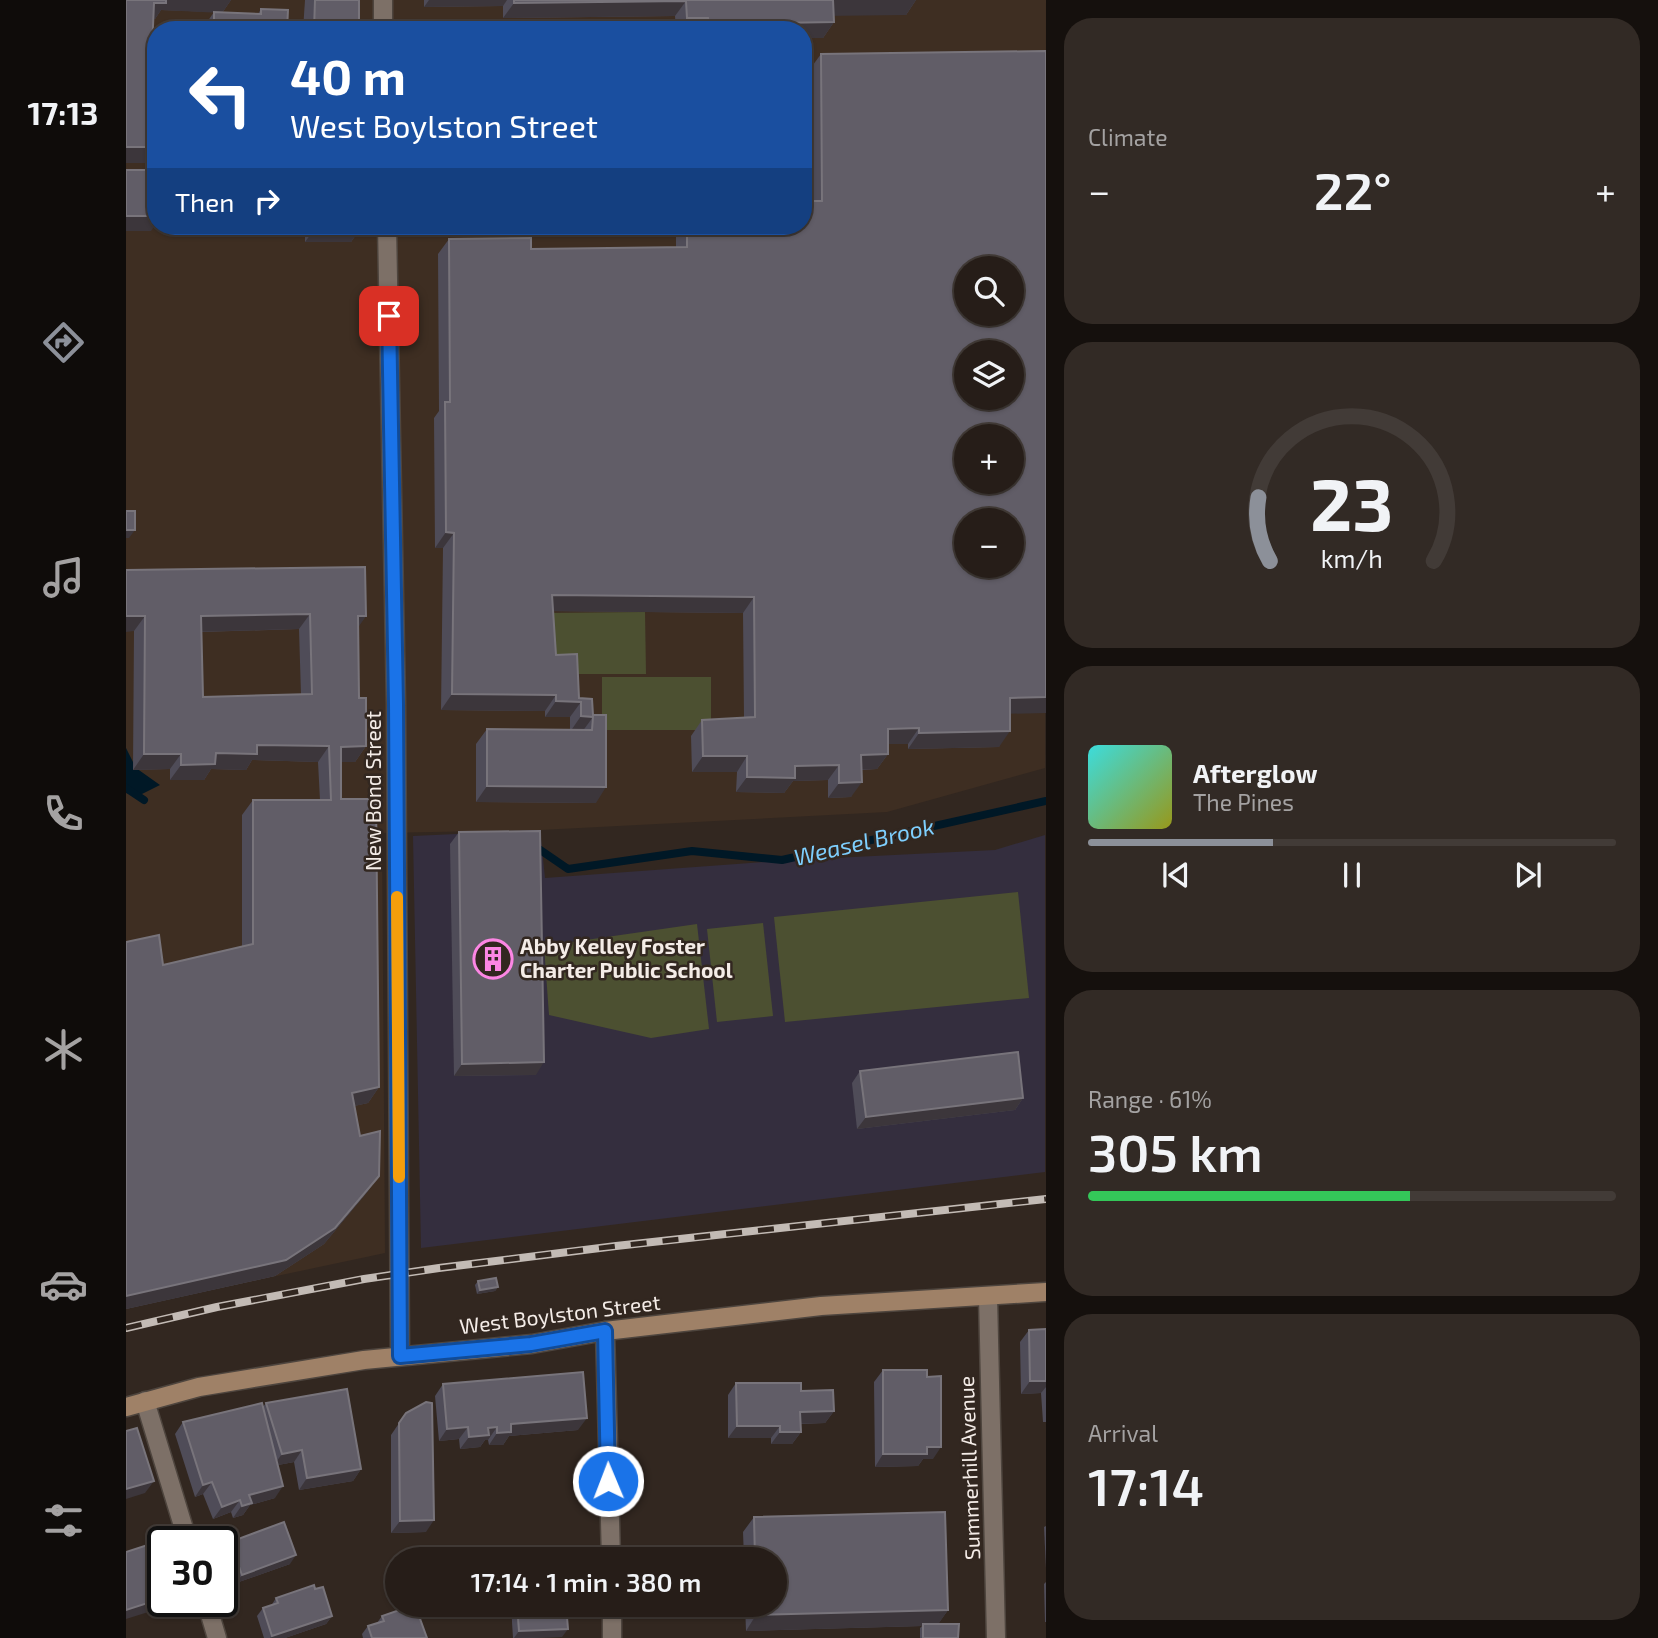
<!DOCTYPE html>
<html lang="en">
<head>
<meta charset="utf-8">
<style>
	:root { --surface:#261d18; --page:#322a25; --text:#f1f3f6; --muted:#a4a2a2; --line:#423b37; --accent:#8c9099 }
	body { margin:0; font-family:"Exo 2",sans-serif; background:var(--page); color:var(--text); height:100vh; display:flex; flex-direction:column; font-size:26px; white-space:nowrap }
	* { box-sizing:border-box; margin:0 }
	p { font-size:23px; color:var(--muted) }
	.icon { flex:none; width:38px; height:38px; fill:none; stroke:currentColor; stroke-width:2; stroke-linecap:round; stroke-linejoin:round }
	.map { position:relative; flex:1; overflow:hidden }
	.side { display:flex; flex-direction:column; gap:18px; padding:18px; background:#15100d; width:612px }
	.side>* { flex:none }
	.hud { position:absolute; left:21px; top:21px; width:665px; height:214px; border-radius:28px; box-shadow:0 2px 5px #0004,0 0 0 2px var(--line); background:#1a4fa0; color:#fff; overflow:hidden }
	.controls { position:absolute; left:828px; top:256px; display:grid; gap:14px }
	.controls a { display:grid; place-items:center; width:70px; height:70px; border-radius:50%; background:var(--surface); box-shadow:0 2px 5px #0004,0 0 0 2px var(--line); font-size:35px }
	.speed { position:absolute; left:21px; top:1526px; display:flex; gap:14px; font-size:35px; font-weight:700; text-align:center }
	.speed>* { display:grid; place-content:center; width:91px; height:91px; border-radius:50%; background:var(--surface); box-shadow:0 2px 5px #0004,0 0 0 2px var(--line); line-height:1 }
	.speed .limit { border:4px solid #111; border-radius:10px; background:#fff; color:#111 }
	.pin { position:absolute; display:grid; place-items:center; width:60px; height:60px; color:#fff; margin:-30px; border-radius:14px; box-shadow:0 4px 10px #0006 }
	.me { position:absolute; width:77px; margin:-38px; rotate:359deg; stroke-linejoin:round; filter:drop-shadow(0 0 5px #0008) }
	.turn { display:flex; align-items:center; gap:24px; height:147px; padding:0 28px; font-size:32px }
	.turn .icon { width:91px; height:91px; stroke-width:2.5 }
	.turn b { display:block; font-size:49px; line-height:60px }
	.then { display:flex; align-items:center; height:66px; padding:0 28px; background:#0003; gap:14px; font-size:26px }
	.big { font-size:52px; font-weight:600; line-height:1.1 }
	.side .widget { flex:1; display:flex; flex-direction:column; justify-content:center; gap:10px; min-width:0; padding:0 24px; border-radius:28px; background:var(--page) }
	.side .dial { align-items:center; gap:0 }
	.dial svg { height:182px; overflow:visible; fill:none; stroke:var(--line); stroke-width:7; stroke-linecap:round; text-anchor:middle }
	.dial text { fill:var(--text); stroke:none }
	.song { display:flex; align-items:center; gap:21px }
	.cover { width:84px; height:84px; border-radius:10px; background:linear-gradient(135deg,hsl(180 70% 55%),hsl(60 70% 35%)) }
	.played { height:7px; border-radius:4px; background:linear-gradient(90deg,var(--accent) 35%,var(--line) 35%) }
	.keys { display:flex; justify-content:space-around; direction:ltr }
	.heat { display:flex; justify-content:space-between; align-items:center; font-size:38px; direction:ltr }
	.charge { height:10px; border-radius:5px; background:linear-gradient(90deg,#34c759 61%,var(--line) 0) }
	.trip { position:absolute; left:259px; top:1547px; width:402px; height:70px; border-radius:35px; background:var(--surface); box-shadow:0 2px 5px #0004,0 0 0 2px var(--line); font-weight:600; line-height:70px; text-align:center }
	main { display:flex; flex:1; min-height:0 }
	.dock { display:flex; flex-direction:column; width:126px; justify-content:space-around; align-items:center; background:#0f0c0a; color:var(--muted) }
	.dock .icon { width:49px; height:49px }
	.dock .current { color:var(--accent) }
	.dock b { font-size:32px; color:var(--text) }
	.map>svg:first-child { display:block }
</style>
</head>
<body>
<main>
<nav class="dock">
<b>17:13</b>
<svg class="icon current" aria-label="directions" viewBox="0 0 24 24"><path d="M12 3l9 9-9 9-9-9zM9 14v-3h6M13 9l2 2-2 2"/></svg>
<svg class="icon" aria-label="music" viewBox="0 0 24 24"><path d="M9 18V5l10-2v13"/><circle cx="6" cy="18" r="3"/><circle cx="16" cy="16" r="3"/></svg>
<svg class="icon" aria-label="phone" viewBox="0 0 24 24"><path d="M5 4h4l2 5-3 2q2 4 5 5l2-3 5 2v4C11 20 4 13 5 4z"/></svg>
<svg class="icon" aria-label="climate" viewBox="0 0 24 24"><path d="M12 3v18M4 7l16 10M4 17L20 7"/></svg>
<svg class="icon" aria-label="car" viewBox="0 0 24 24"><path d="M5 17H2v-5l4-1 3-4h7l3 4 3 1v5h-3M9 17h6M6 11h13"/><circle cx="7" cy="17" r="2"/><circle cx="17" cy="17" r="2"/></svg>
<svg class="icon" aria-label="filters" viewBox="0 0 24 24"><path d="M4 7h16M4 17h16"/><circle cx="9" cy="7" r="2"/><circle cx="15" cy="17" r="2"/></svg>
</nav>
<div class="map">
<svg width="920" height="1638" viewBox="0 0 920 1638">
	<rect width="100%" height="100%" fill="#322720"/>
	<!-- built -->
	<path fill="#3e2e22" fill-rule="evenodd" d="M 0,0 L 920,0 L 919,768 L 761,812 L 414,830 L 256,833 L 259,1253 L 0,1308 ZM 30,30 L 677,30 L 677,226 L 30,226 ZM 840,268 L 886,268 L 886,313 L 840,313 ZM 840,352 L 886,352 L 886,397 L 840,397 ZM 840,436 L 886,436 L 886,481 L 840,481 ZM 840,520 L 886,520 L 886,565 L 840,565 Z"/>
	<!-- education -->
	<polygon fill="#342e3e" points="414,830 419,878 667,860 869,850 919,835 919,1172 295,1248 287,836"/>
	<!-- green -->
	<g fill="#4c5031">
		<polygon points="519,612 520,674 443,674 419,663 418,613"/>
		<rect x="476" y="677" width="109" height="53"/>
		<polygon points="892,892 903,998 659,1022 648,917"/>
		<polygon points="637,923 647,1016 591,1022 581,929"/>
		<polygon points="571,924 583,1029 525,1038 423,1015 418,946"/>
	</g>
	<!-- water -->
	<polygon fill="#001826" points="0,748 10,768 34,785 12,796 0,793"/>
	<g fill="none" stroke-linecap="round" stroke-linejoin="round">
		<!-- stream -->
		<g stroke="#001826" stroke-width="8">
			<polyline points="0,788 18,800"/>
			<polyline points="407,845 442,869 566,851 656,860 920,801"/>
		</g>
		<!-- minor casing -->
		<g stroke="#4e453e" stroke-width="21">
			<g id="minor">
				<polyline points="257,0 257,30"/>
				<polyline points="261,226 270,704 274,1356"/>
				<polyline points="862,1297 870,1638"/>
				<polyline points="479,1331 485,1559"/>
				<polyline points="19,1401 62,1542"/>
				<polyline points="80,1601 91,1638"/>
				<polyline points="486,1605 486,1638"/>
			</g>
		</g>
		<!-- secondary casing -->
		<g stroke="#4e453e" stroke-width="21">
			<polyline id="secondary" points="0,1407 73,1387 238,1360 406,1344 479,1331 695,1306 920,1292"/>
		</g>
		<!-- minor -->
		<use href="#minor" stroke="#7d7067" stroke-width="18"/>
		<!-- secondary -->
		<use href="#secondary" stroke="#9f8167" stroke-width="18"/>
		<!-- rail casing -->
		<g stroke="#c3bbb5" stroke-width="8">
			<polyline id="rail" points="0,1328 91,1307 238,1279 313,1268 490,1246 920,1199"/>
		</g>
		<!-- rail -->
		<use href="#rail" stroke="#322720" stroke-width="5" stroke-dasharray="16" stroke-linecap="butt"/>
	</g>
	<!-- wall -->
	<g fill="#4f4c58" fill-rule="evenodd">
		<polygon points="0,0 105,0 96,13 132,14 135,9 161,30 77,30 77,28 88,12 35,10 29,19 27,19 26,49 30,49 30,163 0,163"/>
		<polygon points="179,0 233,0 233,30 177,30"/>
		<polygon points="298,0 790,0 780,15 707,15 708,22 697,38 677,30 550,30 549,16 377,18 377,6 298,7"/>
		<polygon points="920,51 920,713 884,713 873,747 782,749 782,744 762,744 762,754 751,769 736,770 725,797 702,798 702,780 667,781 658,793 610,792 611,772 566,772 565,736 576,720 618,718 617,613 427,611 430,655 453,698 466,699 470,803 350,802 350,744 361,729 444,730 444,717 419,717 419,711 315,710 317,548 309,548 308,418 313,411 312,254 323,239 405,249 550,248 550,226 677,226 685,201 684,69 695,54"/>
		<polygon points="179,226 236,226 225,242 179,242"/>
		<path d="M 0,570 L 240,616 L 232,626 L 233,698 L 240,746 L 229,762 L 215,762 L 215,799 L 253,1087 L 242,1103 L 228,1106 L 242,1191 L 198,1244 L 149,1276 L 0,1309 L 0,942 L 37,965 L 116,947 L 116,815 L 127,800 L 194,800 L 192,762 L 126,760 L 120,770 L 85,769 L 78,780 L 44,780 L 44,769 L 7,770 L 8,631 ZM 173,629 L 175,695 L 77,697 L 75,632 Z"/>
		<polygon points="333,832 410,1075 328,1076 324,844"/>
		<polygon points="734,1071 897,1098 889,1110 731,1129 726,1083"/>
		<polygon points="352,1281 372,1287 369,1291 351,1294 349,1285"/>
		<polygon points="920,1329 920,1422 917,1422 915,1393 895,1394 894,1342 903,1330"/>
		<polygon points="757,1370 807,1459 797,1459 792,1466 749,1467 748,1382"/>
		<polygon points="610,1383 675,1391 708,1411 699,1423 675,1424 675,1432 666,1444 645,1444 645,1438 602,1438 602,1395"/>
		<polygon points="317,1384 452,1430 383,1436 377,1445 363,1445 362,1440 359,1440 354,1447 334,1449 333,1439 313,1441 309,1396"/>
		<polygon points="140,1403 235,1469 227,1481 173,1490 168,1462 152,1465 149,1498 124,1505 117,1515 107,1518 105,1512 87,1519 77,1494 69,1497 49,1434 57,1422 137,1407"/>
		<polygon points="280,1413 300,1532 265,1533 265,1435"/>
		<polygon points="628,1517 822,1610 812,1624 832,1638 794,1638 794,1628 796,1626 620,1631 619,1605 649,1605 649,1559 618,1559 617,1532"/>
		<polygon points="920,1526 920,1568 918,1527"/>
		<polygon points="104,1542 164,1564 110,1583 98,1550"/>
		<polygon points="920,1582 920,1622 919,1622 918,1584"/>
		<polygon points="150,1598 206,1616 200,1624 159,1638 138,1638 131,1616 137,1608 145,1606"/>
		<polygon points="385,1605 440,1605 436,1637 387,1638"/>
		<polygon points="256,1616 301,1638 237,1638 236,1634 242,1626 251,1623"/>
	</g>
	<!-- shaded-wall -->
	<g fill="#3c363b">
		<polygon points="37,0 105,0 96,13 35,10 29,19 17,18 28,3"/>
		<polygon points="303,0 381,0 377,6 298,7"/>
		<polygon points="707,0 790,0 780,15 696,16"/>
		<polygon points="560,1 549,16 377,18 388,3"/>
		<polygon points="561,18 582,18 574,30 552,30"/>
		<polygon points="708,22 697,38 677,38 677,30 578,30 583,24"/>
		<rect x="0" y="147" width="30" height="16"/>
		<polygon points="0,216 30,216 30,224 25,231 0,231"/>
		<polygon points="236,226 225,242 179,242 190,227"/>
		<polygon points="0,530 9,530 3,538 0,538"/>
		<polygon points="320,532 328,533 317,548 309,548"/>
		<polygon points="426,595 628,597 617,613 415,611"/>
		<polygon points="184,614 173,629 64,632 75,616"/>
		<polygon points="0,616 19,616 8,631 0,632"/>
		<polygon points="232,616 240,616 229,632"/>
		<polygon points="326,694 430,695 419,711 315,710"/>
		<polygon points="920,697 920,713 873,714 884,698"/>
		<polygon points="430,701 455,702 444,717 419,717"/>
		<polygon points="455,716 467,717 456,732 444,732"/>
		<polygon points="793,728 782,744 751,744 762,729"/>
		<polygon points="884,731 873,747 782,749 793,733"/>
		<polygon points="131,745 203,746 192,762 126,760 120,770 85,769 78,780 44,780 55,765 90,753"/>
		<polygon points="240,746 229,762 204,762 215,747"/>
		<polygon points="18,754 55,754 44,769 7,770"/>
		<polygon points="762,754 751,769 725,770 735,755"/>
		<polygon points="577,756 621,756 611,772 566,772"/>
		<polygon points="713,765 702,780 667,781 658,793 610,792 621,777 669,766"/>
		<polygon points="736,782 725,797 702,798 713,783"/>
		<polygon points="361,786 480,787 470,803 350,802"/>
		<polygon points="418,1062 410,1075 328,1076 336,1064"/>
		<polygon points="253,1087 242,1103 215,1109 226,1093"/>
		<polygon points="897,1098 889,1110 731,1129 740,1117"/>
		<polygon points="253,1176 242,1191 198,1244 149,1276 0,1309 0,1296"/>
		<polygon points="372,1287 369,1291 351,1294 354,1290"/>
		<polygon points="904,1381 920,1381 920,1387 915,1393 895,1394"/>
		<polygon points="708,1411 699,1423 666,1424 674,1412"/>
		<polygon points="461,1418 452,1430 383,1436 377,1445 363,1445 371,1433 385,1424"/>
		<polygon points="611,1426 654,1426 645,1438 602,1438"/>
		<polygon points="342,1427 333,1439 313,1441 321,1429"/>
		<polygon points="371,1427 362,1440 359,1440 354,1447 334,1449 343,1437 362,1428"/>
		<polygon points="654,1432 675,1432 666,1444 645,1444"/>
		<polygon points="801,1447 815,1447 807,1459 797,1459 792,1466 749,1467 757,1454"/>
		<polygon points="176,1450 168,1462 147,1466 156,1454"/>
		<polygon points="235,1469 227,1481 173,1490 181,1478"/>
		<polygon points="28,1481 19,1493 0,1499 0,1489"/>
		<polygon points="86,1482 77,1494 69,1497 77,1485"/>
		<polygon points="157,1486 149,1498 124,1505 117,1515 107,1518 123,1495"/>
		<polygon points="114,1500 105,1512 87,1519 96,1507"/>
		<polygon points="308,1520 300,1532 265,1533 274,1521"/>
		<polygon points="170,1555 164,1564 110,1583 116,1575"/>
		<polygon points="37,1598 37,1601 52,1601 51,1603 0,1619 0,1610"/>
		<polygon points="822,1610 811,1626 797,1624 796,1626 620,1631 630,1615"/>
		<polygon points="206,1616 200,1624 159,1638 144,1638 146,1636"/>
		<polygon points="442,1629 436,1637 388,1638 393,1631"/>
	</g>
	<!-- building -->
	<g fill="#615d67" stroke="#78747b" stroke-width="2" fill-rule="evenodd">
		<polygon points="0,0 40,0 40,3 28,3 26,49 30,49 30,147 0,147"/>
		<polygon points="189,0 233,0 233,30 188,30"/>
		<polygon points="388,0 707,0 708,22 583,24 582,18 561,18 560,1 388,3"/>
		<polygon points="135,9 162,10 161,30 88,30 88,12 135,14"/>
		<path d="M 920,51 L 920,697 L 884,698 L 884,731 L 793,733 L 793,728 L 762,729 L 762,754 L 735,755 L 736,782 L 713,783 L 713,765 L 669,766 L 669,778 L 621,777 L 621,756 L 577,756 L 576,720 L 629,717 L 628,597 L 426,595 L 430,655 L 451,654 L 453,698 L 466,699 L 467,715 L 480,715 L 480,787 L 361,786 L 361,729 L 466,730 L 467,717 L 455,716 L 455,702 L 430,701 L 430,695 L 326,694 L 328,533 L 320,532 L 319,402 L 324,402 L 323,239 L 405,238 L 405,249 L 561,247 L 561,226 L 677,226 L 677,201 L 696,201 L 695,54 ZM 840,268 L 886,268 L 886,313 L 840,313 ZM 840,352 L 886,352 L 886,397 L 840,397 ZM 840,436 L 886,436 L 886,481 L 840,481 ZM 840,520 L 886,520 L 886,565 L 840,565 Z"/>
		<rect x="0" y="170" width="30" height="46"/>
		<polygon points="190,226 236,226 190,227"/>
		<rect x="0" y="511" width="9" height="19"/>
		<path d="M 239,567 L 240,616 L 232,616 L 233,698 L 240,698 L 240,746 L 215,747 L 215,799 L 250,799 L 253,1087 L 226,1093 L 234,1136 L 254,1131 L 253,1176 L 209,1228 L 160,1260 L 0,1296 L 0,942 L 33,935 L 37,965 L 127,944 L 127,800 L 205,800 L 203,746 L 131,745 L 131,754 L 90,753 L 89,764 L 55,765 L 55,754 L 18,754 L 19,616 L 0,616 L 0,570 ZM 184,614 L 186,694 L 77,697 L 75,616 Z"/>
		<polygon points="414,831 418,1062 336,1064 333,832"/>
		<polygon points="892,1052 897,1098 740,1117 734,1071"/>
		<polygon points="370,1278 372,1287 354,1290 352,1281"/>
		<polygon points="920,1329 920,1381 904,1381 903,1330"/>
		<polygon points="757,1370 801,1370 801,1377 815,1376 815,1447 801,1447 801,1454 757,1454"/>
		<polygon points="457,1372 461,1418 385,1424 385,1432 371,1433 371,1427 362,1428 363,1435 343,1437 342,1427 321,1429 317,1384"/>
		<polygon points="610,1383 675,1383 675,1391 707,1390 708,1411 674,1412 675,1432 654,1432 654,1426 611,1426"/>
		<polygon points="221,1389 235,1469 181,1478 176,1450 156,1454 140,1403"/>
		<polygon points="300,1402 306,1403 308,1520 274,1521 273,1423 280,1413"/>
		<polygon points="136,1403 157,1486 123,1495 126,1503 116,1506 114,1500 96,1507 86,1482 77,1485 57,1422"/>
		<polygon points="11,1428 28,1481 0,1489 0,1431"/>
		<polygon points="819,1512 822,1610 630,1615 630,1605 649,1605 649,1559 629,1559 628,1517"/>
		<polygon points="158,1522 170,1555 116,1575 104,1542"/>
		<polygon points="43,1538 44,1542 37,1542 37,1598 0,1610 0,1552"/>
		<polygon points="188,1585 189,1589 197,1587 206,1616 146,1636 137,1608 152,1603 150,1598"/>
		<polygon points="288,1605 289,1605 301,1638 246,1638 242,1626 258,1621 256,1616"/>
		<polygon points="391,1605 440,1605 442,1629 393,1631"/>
		<polygon points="797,1624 833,1624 832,1638 797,1638"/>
	</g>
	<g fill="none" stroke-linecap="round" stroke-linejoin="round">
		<!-- route casing -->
		<g stroke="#114b97" stroke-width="18">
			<polyline id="route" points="263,316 270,704 274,1356 405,1344 479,1331 482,1481"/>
		</g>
		<!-- route -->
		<use href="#route" stroke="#1a73e8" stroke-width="12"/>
		<!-- slow -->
		<polyline stroke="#f59e0b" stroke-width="12" points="271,897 273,1177"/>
	</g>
	<!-- icons -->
	<defs>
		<g id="building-ring" transform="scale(2.0125)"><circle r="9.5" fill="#322720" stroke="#fc86e4" stroke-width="1.5"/><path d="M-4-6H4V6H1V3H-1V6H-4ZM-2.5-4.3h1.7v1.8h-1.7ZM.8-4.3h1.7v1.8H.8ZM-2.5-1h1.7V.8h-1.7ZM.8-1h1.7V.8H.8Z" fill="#fc86e4"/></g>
	</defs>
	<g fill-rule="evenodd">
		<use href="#building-ring" x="367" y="959"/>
	</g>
	<g text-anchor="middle" stroke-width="5" stroke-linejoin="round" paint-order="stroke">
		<!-- street labels -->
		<g font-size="21" fill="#f4ece7" stroke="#322720">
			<text transform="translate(248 791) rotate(-90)" y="7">New Bond Street</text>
			<text transform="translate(434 1315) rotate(-7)" y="7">West Boylston Street</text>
			<text transform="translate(844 1468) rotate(-92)" y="7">Summerhill Avenue</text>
		</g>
		<!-- poi labels -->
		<g font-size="21" font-weight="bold" fill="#f4ece7" stroke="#322720" text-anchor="start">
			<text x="394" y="954">Abby Kelley Foster<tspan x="394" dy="24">Charter Public School</tspan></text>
		</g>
		<!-- water labels -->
		<g font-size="23" font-style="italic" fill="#7ecffe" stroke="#322720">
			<text transform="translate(738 842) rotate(-13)" y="8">Weasel Brook</text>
		</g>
	</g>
</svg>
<div class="controls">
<a><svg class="icon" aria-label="search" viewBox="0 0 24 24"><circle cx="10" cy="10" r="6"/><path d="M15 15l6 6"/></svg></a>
<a><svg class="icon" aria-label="layers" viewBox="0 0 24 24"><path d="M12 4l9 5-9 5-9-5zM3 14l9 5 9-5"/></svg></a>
<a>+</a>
<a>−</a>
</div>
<div class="speed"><div class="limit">30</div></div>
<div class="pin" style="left:263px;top:316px;background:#d93025"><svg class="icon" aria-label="arrive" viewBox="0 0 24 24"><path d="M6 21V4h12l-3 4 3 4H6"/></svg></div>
<svg class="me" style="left:482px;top:1481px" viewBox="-20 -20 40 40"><circle r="17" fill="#1a73e8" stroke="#fff" stroke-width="3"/><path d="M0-11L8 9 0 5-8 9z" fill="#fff"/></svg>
<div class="trip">17:14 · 1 min · 380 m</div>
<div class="hud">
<div class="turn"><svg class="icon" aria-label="left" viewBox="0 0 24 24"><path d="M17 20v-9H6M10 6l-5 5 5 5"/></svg><div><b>40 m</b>West Boylston Street</div></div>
<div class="then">Then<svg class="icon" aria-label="right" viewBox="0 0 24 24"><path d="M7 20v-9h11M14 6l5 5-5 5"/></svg></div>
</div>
</div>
<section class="side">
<div class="widget"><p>Climate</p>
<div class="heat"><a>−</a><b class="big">22°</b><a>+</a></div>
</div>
<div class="widget dial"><svg viewBox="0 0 100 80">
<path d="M14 69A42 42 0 1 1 86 69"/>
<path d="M14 69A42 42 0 0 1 9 41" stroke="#8c9099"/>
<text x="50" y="56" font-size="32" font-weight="700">23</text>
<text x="50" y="72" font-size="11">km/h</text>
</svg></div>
<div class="widget">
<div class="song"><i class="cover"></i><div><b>Afterglow</b><p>The Pines</p></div></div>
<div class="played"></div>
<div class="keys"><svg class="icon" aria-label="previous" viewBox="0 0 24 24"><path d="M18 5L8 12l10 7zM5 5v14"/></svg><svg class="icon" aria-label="pause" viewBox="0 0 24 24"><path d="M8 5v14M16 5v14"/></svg><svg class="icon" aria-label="next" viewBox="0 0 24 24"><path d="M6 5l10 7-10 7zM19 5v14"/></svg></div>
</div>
<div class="widget"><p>Range · 61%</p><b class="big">305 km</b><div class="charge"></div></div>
<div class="widget"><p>Arrival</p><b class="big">17:14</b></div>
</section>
</main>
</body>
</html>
